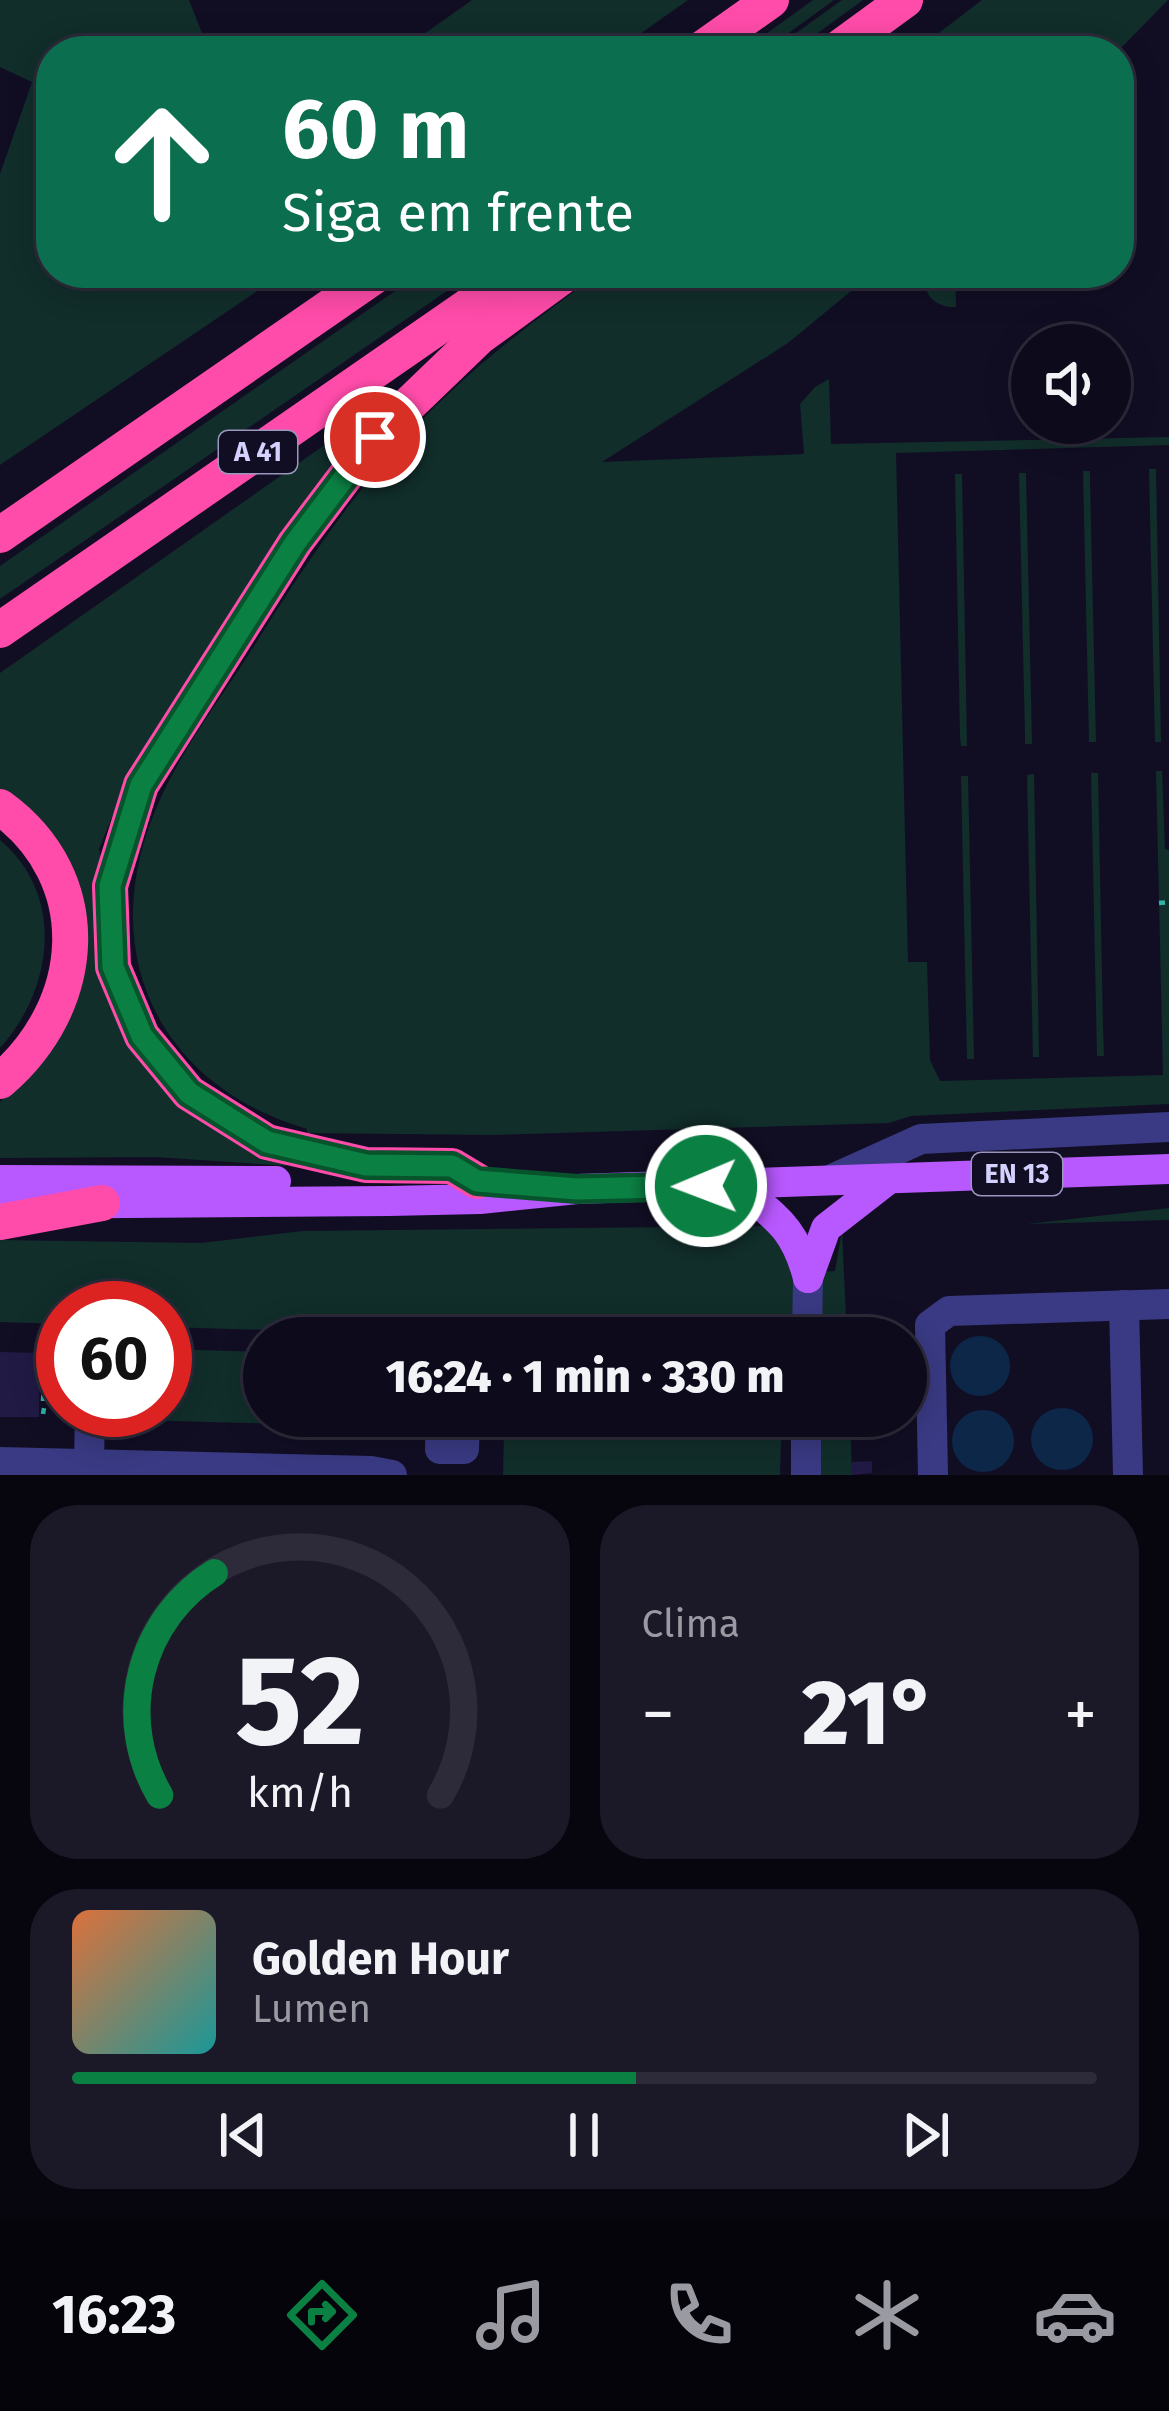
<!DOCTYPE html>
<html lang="pt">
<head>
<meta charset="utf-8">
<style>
	:root { --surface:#0d0a1b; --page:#1b1828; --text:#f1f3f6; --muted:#9a9aa3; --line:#2d2b3a; --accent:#0b8043 }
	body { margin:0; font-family:"Fira Sans",sans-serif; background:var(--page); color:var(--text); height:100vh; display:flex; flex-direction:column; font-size:45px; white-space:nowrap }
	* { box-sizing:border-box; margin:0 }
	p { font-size:39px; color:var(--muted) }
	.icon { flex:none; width:66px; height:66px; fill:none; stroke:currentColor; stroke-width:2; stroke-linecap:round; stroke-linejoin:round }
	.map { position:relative; height:1475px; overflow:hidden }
	.panel { display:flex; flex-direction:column; gap:30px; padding:30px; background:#07060f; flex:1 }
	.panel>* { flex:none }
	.top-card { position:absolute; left:36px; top:36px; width:1098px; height:252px; border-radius:48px; box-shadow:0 6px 30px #0003,0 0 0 3px var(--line); background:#0b6e4f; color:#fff; overflow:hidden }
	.controls { position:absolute; left:1011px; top:324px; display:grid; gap:24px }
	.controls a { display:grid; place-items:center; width:120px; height:120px; border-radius:50%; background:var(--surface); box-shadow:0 6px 30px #0003,0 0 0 3px var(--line); font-size:60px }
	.speed { position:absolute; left:36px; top:1281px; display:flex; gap:24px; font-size:60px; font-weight:700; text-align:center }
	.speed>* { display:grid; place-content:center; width:156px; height:156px; border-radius:50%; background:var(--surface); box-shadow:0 6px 30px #0003,0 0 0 3px var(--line); line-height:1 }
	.speed .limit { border:18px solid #d22; background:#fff; color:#111 }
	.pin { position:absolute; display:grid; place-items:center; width:102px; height:102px; color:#fff; margin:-51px; border:6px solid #fff; border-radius:50%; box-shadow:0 3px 12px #0007 }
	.me { position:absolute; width:132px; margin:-66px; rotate:269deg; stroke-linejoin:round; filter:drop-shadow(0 0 9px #0008) }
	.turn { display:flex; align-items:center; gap:42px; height:252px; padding:0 48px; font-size:54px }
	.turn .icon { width:156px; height:156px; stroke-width:2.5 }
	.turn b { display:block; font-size:84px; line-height:102px }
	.big { font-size:90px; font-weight:800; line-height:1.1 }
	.panel .card { flex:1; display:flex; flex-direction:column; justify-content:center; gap:18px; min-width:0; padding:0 42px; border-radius:48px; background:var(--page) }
	.panel .dial { align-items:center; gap:0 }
	.dial svg { height:312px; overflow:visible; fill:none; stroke:var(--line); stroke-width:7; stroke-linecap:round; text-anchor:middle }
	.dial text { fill:var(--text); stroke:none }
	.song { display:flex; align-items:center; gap:36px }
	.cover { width:144px; height:144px; border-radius:18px; background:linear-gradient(135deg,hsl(20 70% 55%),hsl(180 70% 35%)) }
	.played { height:12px; border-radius:6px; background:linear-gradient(90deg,var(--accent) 55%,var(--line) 55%) }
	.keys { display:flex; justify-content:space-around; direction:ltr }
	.heat { display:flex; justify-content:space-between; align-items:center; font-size:66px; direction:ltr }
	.panel .tiles { flex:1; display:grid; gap:30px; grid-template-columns:1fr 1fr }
	.card:last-child { grid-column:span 2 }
	.trip { position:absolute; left:243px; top:1317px; width:684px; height:120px; border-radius:60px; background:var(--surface); box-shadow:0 6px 30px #0003,0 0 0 3px var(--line); font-weight:800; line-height:120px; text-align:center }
	.tab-bar { display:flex; height:192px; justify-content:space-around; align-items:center; background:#05040b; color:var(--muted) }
	.tab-bar .icon { width:84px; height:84px }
	.tab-bar .active { color:var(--accent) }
	.tab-bar b { font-size:54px; color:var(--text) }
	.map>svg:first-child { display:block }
</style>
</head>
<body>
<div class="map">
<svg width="1169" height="1475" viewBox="0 0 1169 1475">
	<rect width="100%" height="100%" fill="#110e24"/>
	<!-- green -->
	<g fill="#112e2b">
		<polygon points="0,0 189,0 209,51 51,51 51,273 284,273 0,465 0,174 32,82 0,67"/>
		<polygon points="472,0 688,0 616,51 400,51"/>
		<polygon points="813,0 834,0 764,51 742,51"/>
		<polygon points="842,0 863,0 793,51 771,51"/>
		<polygon points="982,0 1168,0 1118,51 915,51"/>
		<polygon points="421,273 473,273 0,599 0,566"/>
		<path d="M 600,273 L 873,273 L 788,343 L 602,462 L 804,454 L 800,404 L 815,387 L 829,379 L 831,444 L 1169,437 L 1169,445 L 896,453 L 908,962 L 927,962 L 930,1060 L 940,1081 L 1163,1075 L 1156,771 L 1162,771 L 1165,849 L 1169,850 L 1169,1104 L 911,1116 L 889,1123 L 494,1135 L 307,1133 L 307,1129 C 166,1088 99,964 150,824 C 172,762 216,706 251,651 C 307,561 366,472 444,398 C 492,352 545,312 600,273 Z"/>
		<path d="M 928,273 L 955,273 L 956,307 C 935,308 920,294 928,273 Z"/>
		<path d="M 410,385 L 128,778 L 99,849 L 140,1061 L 182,1107 L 288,1166 L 155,1157 L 0,1158 L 0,1102 C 49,1060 84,1005 87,940 L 18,802 L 0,789 L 0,673 Z"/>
		<polygon points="1149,469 1156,469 1161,742 1155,742"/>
		<polygon points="1083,471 1090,471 1090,481 1096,742 1089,742"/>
		<polygon points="1019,473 1026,473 1032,744 1025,744 1025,735"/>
		<polygon points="955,474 962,474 967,746 961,746 960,736"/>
		<polygon points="1091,773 1098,773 1103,1027 1104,1056 1097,1056"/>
		<polygon points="1034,774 1039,1057 1033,1057 1027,775"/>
		<polygon points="961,776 968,776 974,1059 967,1059"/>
		<path d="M 0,840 C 66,896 53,989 0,1048 Z"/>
		<polygon points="1169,1208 1169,1220 1027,1224"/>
		<polygon points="763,1226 794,1255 794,1338 508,1338 468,1336 468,1326 443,1326 442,1335 165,1327 165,1308 63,1308 63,1324 0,1322 0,1240 201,1243 303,1231"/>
		<polygon points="842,1231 847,1338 821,1338 821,1272 835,1271"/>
		<polygon points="165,1349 264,1352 264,1416 398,1416 398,1427 133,1420 133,1410 165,1410"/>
		<polygon points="820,1416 850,1416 852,1475 820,1475"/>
		<polygon points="504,1432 781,1439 780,1475 503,1475"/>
	</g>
	<!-- water -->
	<g fill="#0d2749">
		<circle cx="980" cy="1366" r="30"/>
		<circle cx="1062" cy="1439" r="31"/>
		<circle cx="983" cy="1441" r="31"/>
	</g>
	<!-- building -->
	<g fill="#211a45">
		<polygon points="442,1326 468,1326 468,1336 442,1335"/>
		<polygon points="0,1352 40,1353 39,1417 0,1417"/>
		<polygon points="872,1461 872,1473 852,1475 852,1462"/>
	</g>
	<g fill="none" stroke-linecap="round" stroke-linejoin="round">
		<!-- path -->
		<g stroke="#2fb5a6" stroke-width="4.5" stroke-dasharray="6 9" stroke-linecap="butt">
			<polyline points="1159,903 1169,902"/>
			<polyline points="43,1401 45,1362"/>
			<polyline points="43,1414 44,1408"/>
		</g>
		<!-- minor -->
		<g stroke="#393a83" stroke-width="30">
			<polyline points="830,1180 921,1139 1169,1127"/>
			<polyline points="1124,1305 1128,1475"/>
			<polyline points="807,1338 808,1278"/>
			<polyline points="441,1416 440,1449 464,1449 465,1416"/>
			<polyline points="0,1462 371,1471 392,1475"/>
			<polyline points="89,1464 90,1410"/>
			<polyline points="806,1475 806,1416"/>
			<polyline points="933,1475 930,1325 949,1311 1169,1304"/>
		</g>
		<!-- major -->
		<g stroke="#b858ff" stroke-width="30">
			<polyline points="0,1180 276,1181"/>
			<path d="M 736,1184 C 775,1218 794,1225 808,1278"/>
			<polyline points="0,1204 389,1201 480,1199 577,1189 1169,1169"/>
			<polyline points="808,1278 826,1228 889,1179"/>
		</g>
		<!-- highway -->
		<g stroke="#ff4caa" stroke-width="36">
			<polyline points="699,51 771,0"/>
			<polyline points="835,51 905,0"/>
			<polyline points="0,535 379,273"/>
			<polyline points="0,630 516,273"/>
			<path d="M 0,807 C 99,879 88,1006 0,1081"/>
			<polyline points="477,1181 452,1166 366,1165 267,1142 189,1093 142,1036 113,967 110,886 141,785 295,543 375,437 479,337 567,273"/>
			<polyline points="0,1222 102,1203"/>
		</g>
	</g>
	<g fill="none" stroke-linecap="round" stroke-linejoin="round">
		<!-- route casing -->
		<g stroke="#07532c" stroke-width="30">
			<polyline id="route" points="375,437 295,543 141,785 110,886 113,967 142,1036 189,1093 267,1142 366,1165 452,1166 477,1181 577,1189 706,1186"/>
		</g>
		<!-- route -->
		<use href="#route" stroke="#0b8043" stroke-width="21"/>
	</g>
	<g text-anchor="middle" stroke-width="12" stroke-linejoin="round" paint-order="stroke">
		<!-- shield labels -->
		<g fill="#110e24" stroke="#9a96bd" stroke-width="3">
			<rect x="219" y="431" width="78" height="42" rx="9"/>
			<rect x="972" y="1153" width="90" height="42" rx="9"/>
		</g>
		<g font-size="27" font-weight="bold" fill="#d4d1ff">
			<text x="258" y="461">A 41</text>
			<text x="1017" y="1183">EN 13</text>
		</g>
	</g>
</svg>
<div class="controls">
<a><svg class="icon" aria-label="sound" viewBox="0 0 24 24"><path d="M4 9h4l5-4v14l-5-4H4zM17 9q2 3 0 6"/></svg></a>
</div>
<div class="speed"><div class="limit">60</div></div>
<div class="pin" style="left:375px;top:437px;background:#d93025"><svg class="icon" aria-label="arrive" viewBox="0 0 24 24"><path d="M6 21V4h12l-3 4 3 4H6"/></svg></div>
<svg class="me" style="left:706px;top:1186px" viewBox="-20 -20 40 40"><circle r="17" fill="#0b8043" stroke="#fff" stroke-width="3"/><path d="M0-11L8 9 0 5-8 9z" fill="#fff"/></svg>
<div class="trip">16:24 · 1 min · 330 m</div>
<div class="top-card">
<div class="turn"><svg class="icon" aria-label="ahead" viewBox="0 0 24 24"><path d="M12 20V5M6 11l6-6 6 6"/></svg><div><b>60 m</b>Siga em frente</div></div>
</div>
</div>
<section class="panel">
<div class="tiles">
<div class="card dial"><svg viewBox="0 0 100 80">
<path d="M14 69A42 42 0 1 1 86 69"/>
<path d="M14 69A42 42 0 0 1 28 12" stroke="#0b8043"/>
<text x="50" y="56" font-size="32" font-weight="700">52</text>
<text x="50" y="72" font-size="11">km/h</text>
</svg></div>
<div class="card"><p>Clima</p>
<div class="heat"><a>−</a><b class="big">21°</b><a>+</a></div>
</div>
<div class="card">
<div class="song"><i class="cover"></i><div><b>Golden Hour</b><p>Lumen</p></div></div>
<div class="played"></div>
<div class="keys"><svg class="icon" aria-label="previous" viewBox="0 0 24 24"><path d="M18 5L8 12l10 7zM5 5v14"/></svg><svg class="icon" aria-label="pause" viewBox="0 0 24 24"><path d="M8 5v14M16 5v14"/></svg><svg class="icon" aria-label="next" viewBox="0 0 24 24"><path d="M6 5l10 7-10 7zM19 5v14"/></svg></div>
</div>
</div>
</section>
<nav class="tab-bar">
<b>16:23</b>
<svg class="icon active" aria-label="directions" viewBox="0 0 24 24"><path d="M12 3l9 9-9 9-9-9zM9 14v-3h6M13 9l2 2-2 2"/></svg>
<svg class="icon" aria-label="music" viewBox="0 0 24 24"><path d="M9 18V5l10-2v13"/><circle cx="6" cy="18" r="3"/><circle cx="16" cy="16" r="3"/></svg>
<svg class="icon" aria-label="phone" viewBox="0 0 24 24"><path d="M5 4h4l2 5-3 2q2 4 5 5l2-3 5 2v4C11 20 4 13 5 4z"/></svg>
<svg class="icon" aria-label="climate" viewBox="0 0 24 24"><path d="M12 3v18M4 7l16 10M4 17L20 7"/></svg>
<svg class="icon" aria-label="car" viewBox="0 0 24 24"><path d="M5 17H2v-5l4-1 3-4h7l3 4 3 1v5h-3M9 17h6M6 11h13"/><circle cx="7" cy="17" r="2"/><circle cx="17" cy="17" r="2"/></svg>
</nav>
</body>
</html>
